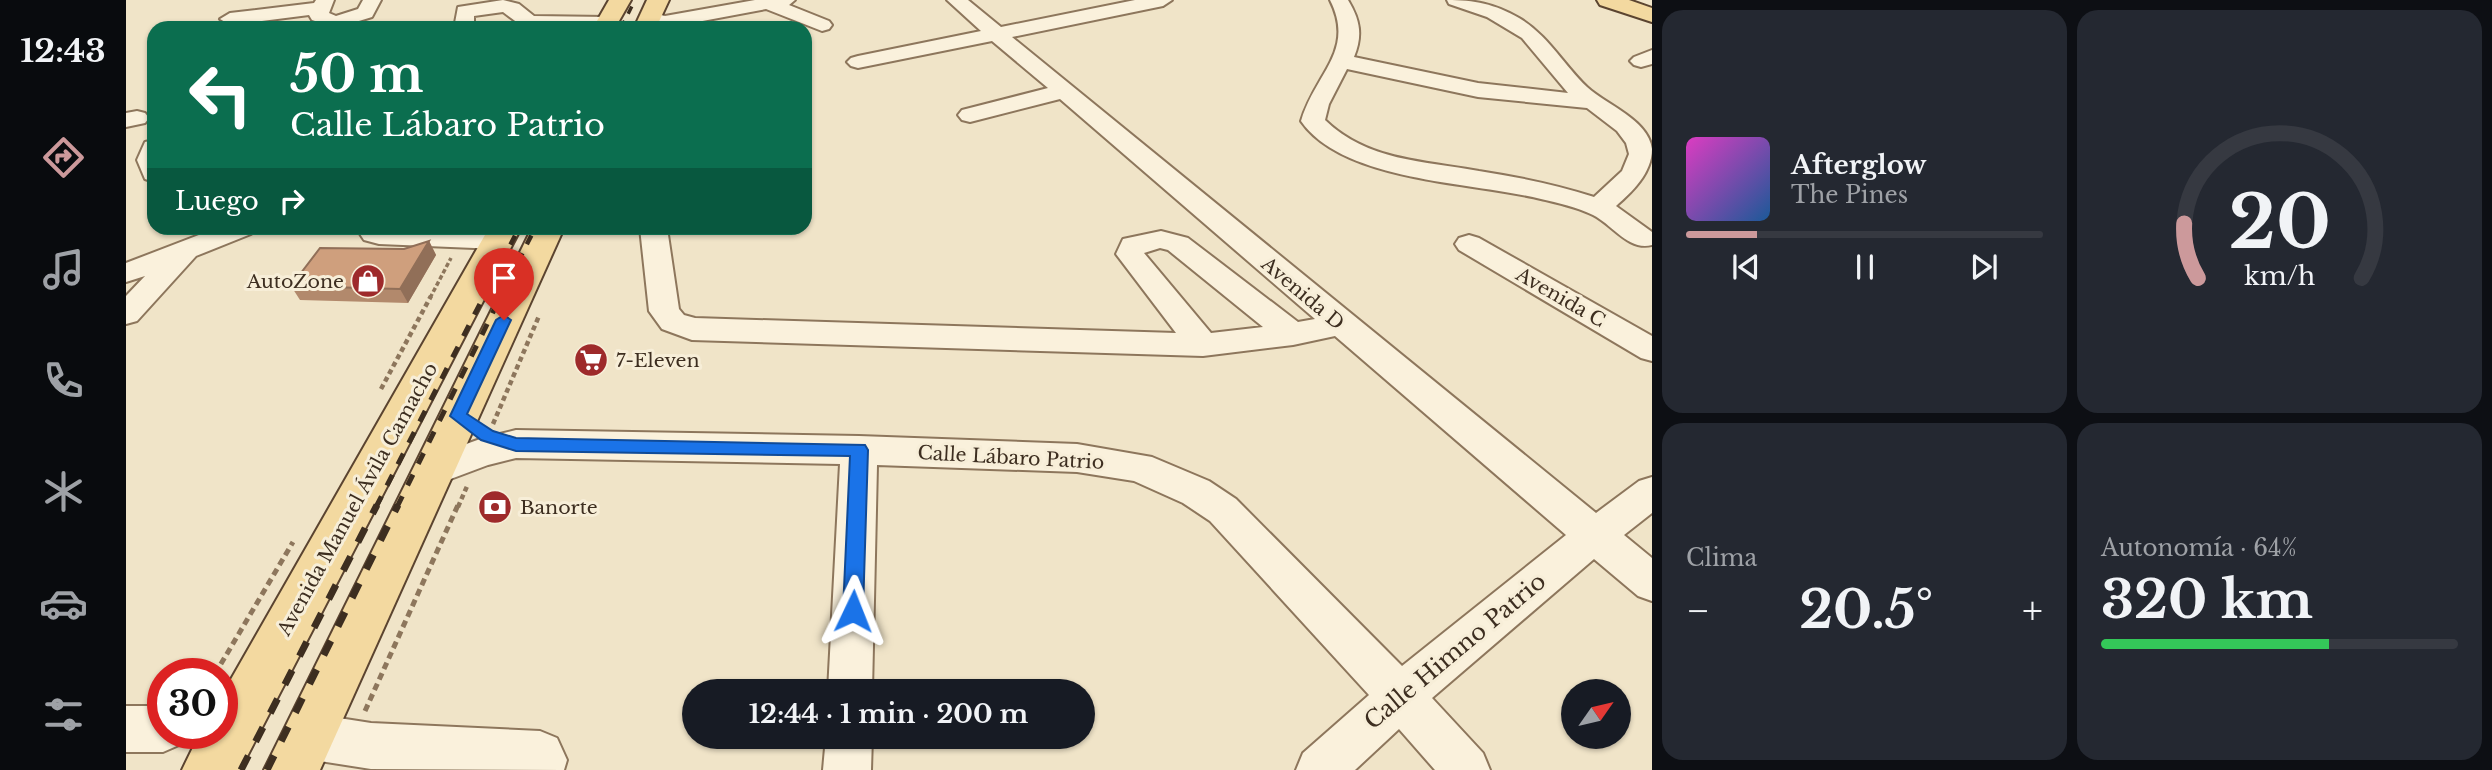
<!DOCTYPE html>
<html lang="es">
<head>
<meta charset="utf-8">
<style>
	:root { --surface:#171b24; --page:#242831; --text:#f1f3f6; --muted:#9ea1a6; --line:#363941; --accent:#cc999b }
	body { margin:0; font-family:"Libre Baskerville",serif; background:var(--page); color:var(--text); height:100vh; display:flex; flex-direction:column; font-size:26px; white-space:nowrap }
	* { box-sizing:border-box; margin:0 }
	p { font-size:23px; color:var(--muted) }
	.icon { flex:none; width:38px; height:38px; fill:none; stroke:currentColor; stroke-width:2; stroke-linecap:round; stroke-linejoin:round }
	.map { position:relative; flex:1; overflow:hidden }
	.side { display:flex; flex-direction:column; gap:10px; padding:10px; background:#0d0f14; width:840px }
	.side>* { flex:none }
	.banner { position:absolute; left:21px; top:21px; width:665px; height:214px; border-radius:21px; box-shadow:0 2px 5px #0004; background:#0b6e4f; color:#fff; overflow:hidden }
	.needle { width:46px; rotate:56deg }
	.buttons { position:absolute; left:1435px; top:679px; display:grid; gap:14px }
	.buttons a { display:grid; place-items:center; width:70px; height:70px; border-radius:50%; background:var(--surface); box-shadow:0 2px 5px #0004; font-size:35px }
	.speed { position:absolute; left:21px; top:658px; display:flex; gap:14px; font-size:35px; font-weight:700; text-align:center }
	.speed>* { display:grid; place-content:center; width:91px; height:91px; border-radius:50%; background:var(--surface); box-shadow:0 2px 5px #0004; line-height:1 }
	.speed .limit { border:10px solid #d22; background:#fff; color:#111 }
	.pin { position:absolute; display:grid; place-items:center; width:60px; height:60px; color:#fff; margin:-72px -30px; border-radius:50% 50% 50% 0; rotate:-45deg; box-shadow:0 0 7px #0007 }
	.pin .icon { rotate:45deg }
	.me { position:absolute; width:77px; margin:-38px; rotate:2deg; stroke-linejoin:round; filter:drop-shadow(0 0 5px #0008) }
	.turn { display:flex; align-items:center; gap:24px; height:147px; padding:0 28px; font-size:32px }
	.turn .icon { width:91px; height:91px; stroke-width:2.5 }
	.turn b { display:block; font-size:49px; line-height:60px }
	.then { display:flex; align-items:center; height:66px; padding:0 28px; background:#0003; gap:14px; font-size:26px }
	.big { font-size:52px; font-weight:800; line-height:1.1 }
	.side .tile { flex:1; display:flex; flex-direction:column; justify-content:center; gap:10px; min-width:0; padding:0 24px; border-radius:21px; background:var(--page) }
	.side .dial { align-items:center; gap:0 }
	.dial svg { height:182px; overflow:visible; fill:none; stroke:var(--line); stroke-width:7; stroke-linecap:round; text-anchor:middle }
	.dial text { fill:var(--text); stroke:none }
	.song { display:flex; align-items:center; gap:21px }
	.cover { width:84px; height:84px; border-radius:10px; background:linear-gradient(135deg,hsl(310 70% 55%),hsl(210 70% 35%)) }
	.played { height:7px; border-radius:4px; background:linear-gradient(90deg,var(--accent) 20%,var(--line) 20%) }
	.keys { display:flex; justify-content:space-around; direction:ltr }
	.heat { display:flex; justify-content:space-between; align-items:center; font-size:38px; direction:ltr }
	.charge { height:10px; border-radius:5px; background:linear-gradient(90deg,#34c759 64%,var(--line) 0) }
	.side .tiles { flex:1; display:grid; gap:10px; grid-template-columns:repeat(2,1fr) }
	.trip { position:absolute; left:556px; top:679px; width:413px; height:70px; border-radius:35px; background:var(--surface); box-shadow:0 2px 5px #0004; font-weight:800; line-height:70px; text-align:center }
	main { display:flex; flex:1; min-height:0 }
	.dock { display:flex; flex-direction:column; width:126px; justify-content:space-around; align-items:center; background:#090b0e; color:var(--muted) }
	.dock .icon { width:49px; height:49px }
	.dock .on { color:var(--accent) }
	.dock b { font-size:32px; color:var(--text) }
	.map>svg:first-child { display:block }
</style>
</head>
<body>
<main>
<nav class="dock">
<b>12:43</b>
<svg class="icon on" aria-label="directions" viewBox="0 0 24 24"><path d="M12 3l9 9-9 9-9-9zM9 14v-3h6M13 9l2 2-2 2"/></svg>
<svg class="icon" aria-label="music" viewBox="0 0 24 24"><path d="M9 18V5l10-2v13"/><circle cx="6" cy="18" r="3"/><circle cx="16" cy="16" r="3"/></svg>
<svg class="icon" aria-label="phone" viewBox="0 0 24 24"><path d="M5 4h4l2 5-3 2q2 4 5 5l2-3 5 2v4C11 20 4 13 5 4z"/></svg>
<svg class="icon" aria-label="climate" viewBox="0 0 24 24"><path d="M12 3v18M4 7l16 10M4 17L20 7"/></svg>
<svg class="icon" aria-label="car" viewBox="0 0 24 24"><path d="M5 17H2v-5l4-1 3-4h7l3 4 3 1v5h-3M9 17h6M6 11h13"/><circle cx="7" cy="17" r="2"/><circle cx="17" cy="17" r="2"/></svg>
<svg class="icon" aria-label="filters" viewBox="0 0 24 24"><path d="M4 7h16M4 17h16"/><circle cx="9" cy="7" r="2"/><circle cx="15" cy="17" r="2"/></svg>
</nav>
<div class="map">
<svg width="1526" height="770" viewBox="0 0 1526 770">
	<rect width="100%" height="100%" fill="#f0e4c8"/>
	<g fill="none" stroke-linecap="round" stroke-linejoin="round">
		<!-- minor casing -->
		<g stroke="#8d765c" stroke-width="4">
			<g id="minor">
				<polygon points="190,0 208,0 203,13 210,16 232,9 237,0 255,0 246,17 210,28 186,20 183,15 104,25 94,19 104,13 188,3"/>
				<polygon points="377,0 393,4 408,16 480,17 490,23 484,28 403,28 396,26 377,12 348,16 348,28 328,28 332,7"/>
				<polygon points="629,0 669,0 663,5 703,21 706,25 703,29 696,31 640,9 539,28 517,22 514,18 524,12 539,16"/>
				<path d="M 821,0 L 842,0 L 875,27 L 1009,0 L 1046,0 L 1037,6 L 886,37 L 1470,513 L 1513,481 L 1526,477 L 1526,513 L 1498,535 L 1526,558 L 1526,601 L 1512,596 L 1468,559 L 1306,698 L 1357,753 L 1364,770 L 1309,770 L 1273,729 L 1229,770 L 1170,770 L 1177,753 L 1243,695 L 1084,521 L 1057,503 L 1008,481 L 951,472 L 751,465 L 746,691 L 702,691 L 714,464 L 390,458 L 362,465 L 306,486 L 293,481 L 288,471 L 293,461 L 357,438 L 390,430 L 733,436 L 951,444 L 1026,457 L 1083,481 L 1110,499 L 1276,666 L 1440,535 L 1209,336 L 1167,345 L 1077,356 L 566,340 L 536,329 L 523,311 L 514,228 L 541,228 L 553,309 L 558,315 L 569,318 L 1050,333 L 990,254 L 997,239 L 1035,231 L 1062,238 L 1172,322 L 1189,319 L 934,99 L 844,122 L 836,120 L 832,115 L 836,110 L 922,88 L 866,41 L 732,68 L 725,66 L 721,62 L 725,58 L 732,56 L 855,31 ZM 1034,248 L 1042,250 L 1137,327 L 1085,333 L 1018,253 Z"/>
				<path d="M 1204,0 L 1222,0 C 1234,20 1237,35 1228,57 L 1352,83 L 1442,93 L 1396,38 L 1361,17 L 1323,4 L 1321,0 C 1348,0 1369,4 1393,18 C 1422,35 1437,64 1461,87 C 1480,105 1522,119 1526,149 C 1526,173 1506,192 1490,206 L 1526,232 L 1526,245 C 1502,251 1487,225 1467,215 C 1451,207 1432,203 1415,199 C 1347,182 1217,182 1175,121 C 1189,73 1230,51 1204,0 ZM 1221,69 L 1352,97 L 1461,108 L 1491,131 L 1500,143 L 1503,154 L 1496,171 L 1468,197 C 1431,185 1392,177 1353,171 C 1298,161 1241,161 1199,120 L 1203,104 Z"/>
				<polygon points="1526,50 1526,64 1515,67 1508,65 1504,61 1508,57"/>
				<polygon points="11,111 19,113 23,118 19,123 0,127 0,113"/>
				<polygon points="28,140 28,182 19,179 11,160 19,142"/>
				<polygon points="91,228 129,228 125,234 70,256 11,321 0,324 0,296 19,276 0,282 0,263"/>
				<polygon points="239,228 372,231 382,234 386,240 382,246 372,249 253,244 238,240 234,234"/>
				<polygon points="1343,235 1353,238 1526,336 1526,361 1515,358 1333,250 1329,244 1333,238"/>
				<polygon points="0,706 37,706 37,733 58,733 53,745 37,752 0,752"/>
				<polygon points="181,713 245,723 414,731 431,738 441,760 438,770 245,769 181,759 165,752 158,736 165,720"/>
				<polygon points="700,737 746,737 745,770 697,770"/>
			</g>
		</g>
		<!-- major casing -->
		<g stroke="#5b4430" stroke-width="4">
			<g id="major">
				<polygon points="483,0 505,0 489,28 467,28"/>
				<polygon points="521,0 543,0 530,28 508,28"/>
				<polygon points="1471,0 1503,0 1526,8 1526,22 1474,5"/>
				<polygon points="363,228 395,228 114,770 56,770 74,733 96,733 96,695"/>
				<polygon points="406,228 438,228 194,770 138,770"/>
			</g>
		</g>
		<!-- path-far2 -->
		<polyline stroke="#8d765c" stroke-width="3.5" stroke-dasharray="4.5 2.5" stroke-linecap="butt" points="304,298 325,258"/>
		<!-- path-far1 -->
		<g stroke="#8d765c" stroke-width="4.5" stroke-dasharray="5 3.5" stroke-linecap="butt">
			<polyline points="255,389 305,296"/>
			<polyline points="367,424 413,316"/>
			<polyline points="332,507 342,484"/>
		</g>
		<!-- path -->
		<g stroke="#8d765c" stroke-width="5" stroke-dasharray="7 4.5" stroke-linecap="butt">
			<polyline points="89,674 167,542"/>
			<polyline points="239,711 332,505"/>
		</g>
		<!-- minor -->
		<use href="#minor" fill="#faf1dc" fill-rule="evenodd"/>
		<!-- major -->
		<use href="#major" fill="#f3d9a0" fill-rule="evenodd"/>
		<!-- rail-far3 -->
		<polyline stroke="#3d2e20" stroke-width="3.5" stroke-dasharray="8 8" stroke-linecap="butt" points="495,28 509,0"/>
		<!-- rail-far2 -->
		<g stroke="#3d2e20" stroke-width="4.5" stroke-dasharray="10 10" stroke-linecap="butt">
			<polyline points="357,298 393,228"/>
			<polyline points="374,298 409,228"/>
		</g>
		<!-- rail-far1 -->
		<g stroke="#3d2e20" stroke-width="5" stroke-dasharray="12 12" stroke-linecap="butt">
			<polyline points="250,507 358,296"/>
			<polyline points="271,507 375,296"/>
		</g>
		<!-- rail -->
		<g stroke="#3d2e20" stroke-width="7" stroke-dasharray="16 16" stroke-linecap="butt">
			<polyline points="115,770 251,505"/>
			<polyline points="141,770 272,505"/>
		</g>
	</g>
	<!-- wall -->
	<polygon fill="#b2896c" points="303,241 310,255 282,303 174,300 165,286"/>
	<!-- shaded-wall -->
	<polygon fill="#916f58" points="303,241 310,255 282,303 274,289"/>
	<!-- building -->
	<polygon fill="#cf9f7d" stroke="#916f58" stroke-width="2" points="303,241 274,289 165,286 194,248 278,249"/>
	<!-- route -->
	<polygon fill="#1a73e8" stroke="#114b97" stroke-width="2" points="378,315 385,320 341,414 367,431 390,438 739,445 742,450 737,611 734,617 727,620 720,617 717,611 724,456 390,451 355,440 324,416 370,320"/>
	<!-- icons -->
	<defs>
		<g id="shop-disc" transform="scale(1.75)"><circle r="9.5" fill="#9e2a2b" stroke="#f7eed8"/><path d="M-5-2.5h2.3a2.7 3.5 0 0 1 5.4 0H5L5.5 6h-11ZM-1.5-2.5h3a1.5 2.3 0 0 0-3 0Z" fill="#fff"/></g>
		<g id="supermarket-disc" transform="scale(1.75)"><circle r="9.5" fill="#9e2a2b" stroke="#f7eed8"/><path d="M-6-5.5h2.5l.6 2H6L4.5 2H-2.5L-4.4-4H-6ZM-1.5 3.2a1.3 1.3 0 1 0 .1 0ZM3 3.2a1.3 1.3 0 1 0 .1 0Z" fill="#fff"/></g>
		<g id="bank-disc" transform="scale(1.75)"><circle r="9.5" fill="#9e2a2b" stroke="#f7eed8"/><path d="M-6-4H6V4H-6ZM0-2.3a2.3 2.3 0 1 0 0 4.6a2.3 2.3 0 1 0 0-4.6Z" fill="#fff"/></g>
	</defs>
	<g fill-rule="evenodd">
		<use href="#shop-disc" x="242" y="281"/>
		<use href="#supermarket-disc" x="465" y="360"/>
		<use href="#bank-disc" x="369" y="507"/>
	</g>
	<g text-anchor="middle" stroke-width="6" stroke-linejoin="round" paint-order="stroke">
		<!-- poi labels -->
		<g font-size="19" fill="#3d2e20" stroke="#f7eed8" text-anchor="start">
			<text x="218" y="288" text-anchor="end">AutoZone</text>
			<text x="490" y="367">7-Eleven</text>
			<text x="394" y="514">Banorte</text>
		</g>
		<!-- street labels -->
		<g font-size="19" fill="#3d2e20" stroke="#f7eed8">
			<text transform="translate(1177 293) rotate(40)" y="7">Avenida D</text>
			<text transform="translate(1435 297) rotate(30)" y="7">Avenida C</text>
			<text transform="translate(885 457) rotate(3)" y="7">Calle Lábaro Patrio</text>
			<text transform="translate(231 499) rotate(-61)" y="7">Avenida Manuel Ávila Camacho</text>
		</g>
		<!-- near-street labels -->
		<g font-size="23" fill="#3d2e20" stroke="#f7eed8">
			<text transform="translate(1329 651) rotate(-40)" y="8">Calle Himno Patrio</text>
		</g>
	</g>
</svg>
<div class="buttons">
<a><svg class="needle" viewBox="-14 -14 28 28"><path d="M0-13l5 13h-10z" fill="#e53935"/><path d="M0 13l5-13h-10z" fill="#9ea1a6"/></svg></a>
</div>
<div class="speed"><div class="limit">30</div></div>
<div class="pin" style="left:378px;top:320px;background:#d93025"><svg class="icon" aria-label="arrive" viewBox="0 0 24 24"><path d="M6 21V4h12l-3 4 3 4H6"/></svg></div>
<svg class="me" style="left:727px;top:611px" viewBox="-20 -20 40 40"><path d="M0-17L14 15 0 8-14 15z" fill="#1a73e8" stroke="#fff" stroke-width="4"/></svg>
<div class="trip">12:44 · 1 min · 200 m</div>
<div class="banner">
<div class="turn"><svg class="icon" aria-label="left" viewBox="0 0 24 24"><path d="M17 20v-9H6M10 6l-5 5 5 5"/></svg><div><b>50 m</b>Calle Lábaro Patrio</div></div>
<div class="then">Luego<svg class="icon" aria-label="right" viewBox="0 0 24 24"><path d="M7 20v-9h11M14 6l5 5-5 5"/></svg></div>
</div>
</div>
<section class="side">
<div class="tiles">
<div class="tile">
<div class="song"><i class="cover"></i><div><b>Afterglow</b><p>The Pines</p></div></div>
<div class="played"></div>
<div class="keys"><svg class="icon" aria-label="previous" viewBox="0 0 24 24"><path d="M18 5L8 12l10 7zM5 5v14"/></svg><svg class="icon" aria-label="pause" viewBox="0 0 24 24"><path d="M8 5v14M16 5v14"/></svg><svg class="icon" aria-label="next" viewBox="0 0 24 24"><path d="M6 5l10 7-10 7zM19 5v14"/></svg></div>
</div>
<div class="tile dial"><svg viewBox="0 0 100 80">
<path d="M14 69A42 42 0 1 1 86 69"/>
<path d="M14 69A42 42 0 0 1 8 45" stroke="#cc999b"/>
<text x="50" y="56" font-size="32" font-weight="700">20</text>
<text x="50" y="72" font-size="11">km/h</text>
</svg></div>
<div class="tile"><p>Clima</p>
<div class="heat"><a>−</a><b class="big">20.5°</b><a>+</a></div>
</div>
<div class="tile"><p>Autonomía · 64%</p><b class="big">320 km</b><div class="charge"></div></div>
</div>
</section>
</main>
</body>
</html>
